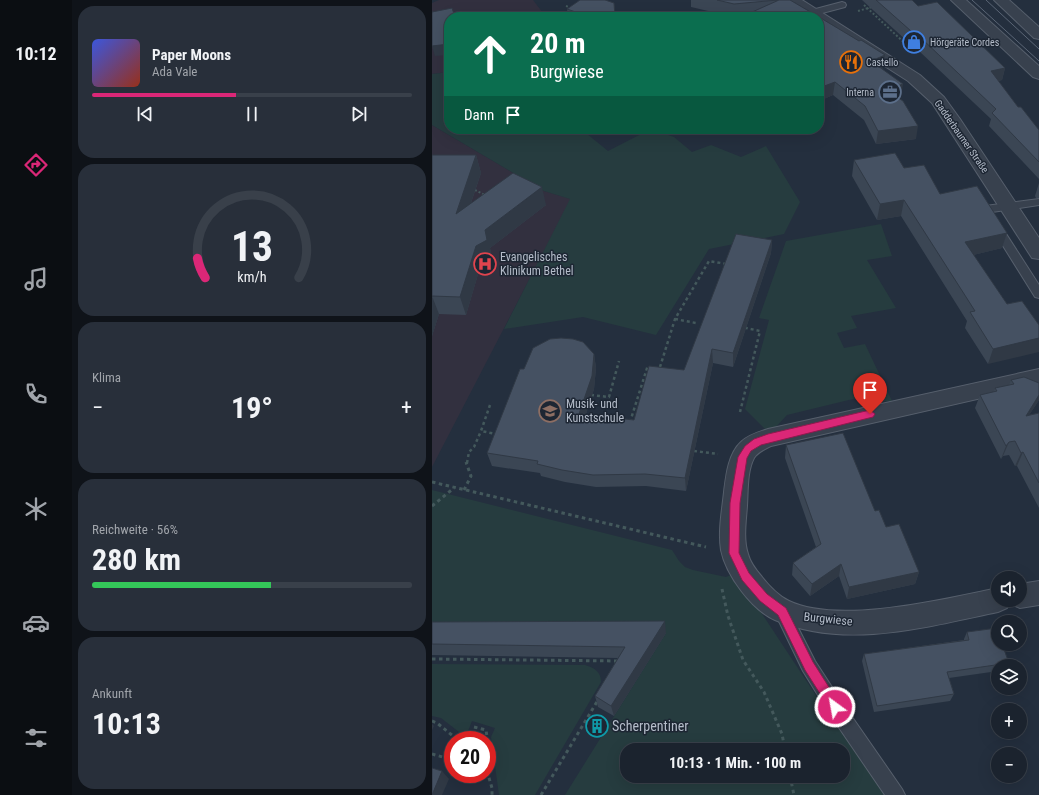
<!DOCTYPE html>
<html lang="de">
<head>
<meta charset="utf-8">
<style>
	:root { --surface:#1b232e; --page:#282f3a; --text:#f1f3f6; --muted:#a0a4aa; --line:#39404a; --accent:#db2777 }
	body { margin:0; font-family:"Roboto Condensed",sans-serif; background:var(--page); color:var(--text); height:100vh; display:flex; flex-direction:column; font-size:15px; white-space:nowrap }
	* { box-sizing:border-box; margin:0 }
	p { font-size:13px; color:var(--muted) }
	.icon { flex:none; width:22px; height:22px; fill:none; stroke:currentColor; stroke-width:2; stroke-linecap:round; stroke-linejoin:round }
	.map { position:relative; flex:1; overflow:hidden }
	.panel { display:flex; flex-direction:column; gap:6px; padding:6px; background:#0f1319; width:360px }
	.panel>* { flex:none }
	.banner { position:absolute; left:12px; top:12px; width:380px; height:122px; border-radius:16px; box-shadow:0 4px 16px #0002,0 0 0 1px var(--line); background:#0b6e4f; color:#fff; overflow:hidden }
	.buttons { position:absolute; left:559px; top:571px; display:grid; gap:8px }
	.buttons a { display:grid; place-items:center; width:36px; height:36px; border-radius:50%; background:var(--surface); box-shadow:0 4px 16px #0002,0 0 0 1px var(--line); font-size:20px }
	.speed { position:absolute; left:12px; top:731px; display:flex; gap:8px; font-size:20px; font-weight:700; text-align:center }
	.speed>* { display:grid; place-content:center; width:52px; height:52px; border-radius:50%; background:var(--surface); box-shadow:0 4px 16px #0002,0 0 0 1px var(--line); line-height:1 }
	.speed .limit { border:6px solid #d22; background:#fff; color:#111 }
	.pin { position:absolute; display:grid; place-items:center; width:34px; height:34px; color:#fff; margin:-41px -17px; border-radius:50% 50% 50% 0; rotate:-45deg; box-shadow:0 0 4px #0007 }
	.pin .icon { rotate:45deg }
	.me { position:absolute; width:44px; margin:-22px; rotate:328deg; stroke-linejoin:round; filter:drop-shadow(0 0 3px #0008) }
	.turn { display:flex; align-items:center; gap:14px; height:84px; padding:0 20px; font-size:18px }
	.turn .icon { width:52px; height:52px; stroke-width:2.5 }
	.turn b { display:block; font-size:28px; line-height:34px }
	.then { display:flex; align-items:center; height:38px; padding:0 20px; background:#0003; gap:8px; font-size:15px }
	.big { font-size:30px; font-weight:700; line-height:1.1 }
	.panel .card { flex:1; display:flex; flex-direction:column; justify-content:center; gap:6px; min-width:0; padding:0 14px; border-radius:16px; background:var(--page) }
	.panel .dial { align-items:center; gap:0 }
	.dial svg { height:104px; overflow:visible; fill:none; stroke:var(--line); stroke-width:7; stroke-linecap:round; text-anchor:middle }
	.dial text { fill:var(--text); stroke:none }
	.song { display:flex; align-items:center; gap:12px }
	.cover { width:48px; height:48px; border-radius:6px; background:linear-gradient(135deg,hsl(230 70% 55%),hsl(10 70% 35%)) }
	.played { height:4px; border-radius:2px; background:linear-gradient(90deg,var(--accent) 45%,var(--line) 45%) }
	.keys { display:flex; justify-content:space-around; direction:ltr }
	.heat { display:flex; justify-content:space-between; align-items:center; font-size:22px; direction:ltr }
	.charge { height:6px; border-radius:3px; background:linear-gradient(90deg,#34c759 56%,var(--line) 0) }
	.trip { position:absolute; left:188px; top:743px; width:230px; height:40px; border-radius:16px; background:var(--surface); box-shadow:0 4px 16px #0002,0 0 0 1px var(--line); font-weight:700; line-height:40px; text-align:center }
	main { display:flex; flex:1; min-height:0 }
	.dock { display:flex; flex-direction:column; width:72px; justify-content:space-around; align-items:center; background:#0b0e12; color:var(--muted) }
	.dock .icon { width:28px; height:28px }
	.dock .current { color:var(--accent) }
	.dock b { font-size:18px; color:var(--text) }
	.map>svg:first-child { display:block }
</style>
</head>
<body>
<main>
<nav class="dock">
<b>10:12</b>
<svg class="icon current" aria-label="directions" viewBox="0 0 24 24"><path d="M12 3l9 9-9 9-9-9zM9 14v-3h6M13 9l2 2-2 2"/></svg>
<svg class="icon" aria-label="music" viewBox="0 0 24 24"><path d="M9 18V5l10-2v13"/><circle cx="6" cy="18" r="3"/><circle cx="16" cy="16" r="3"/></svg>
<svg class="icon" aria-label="phone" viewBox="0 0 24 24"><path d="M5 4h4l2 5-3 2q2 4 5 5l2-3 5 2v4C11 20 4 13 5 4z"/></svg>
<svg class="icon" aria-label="climate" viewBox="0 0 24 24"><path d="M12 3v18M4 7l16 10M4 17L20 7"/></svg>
<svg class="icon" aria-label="car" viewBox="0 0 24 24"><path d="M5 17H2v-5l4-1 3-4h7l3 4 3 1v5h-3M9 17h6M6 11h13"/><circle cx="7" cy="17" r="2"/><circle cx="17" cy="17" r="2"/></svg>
<svg class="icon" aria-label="filters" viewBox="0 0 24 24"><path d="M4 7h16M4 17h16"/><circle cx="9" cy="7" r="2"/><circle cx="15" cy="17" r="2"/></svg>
</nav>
<section class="panel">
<div class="card">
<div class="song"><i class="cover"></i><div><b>Paper Moons</b><p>Ada Vale</p></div></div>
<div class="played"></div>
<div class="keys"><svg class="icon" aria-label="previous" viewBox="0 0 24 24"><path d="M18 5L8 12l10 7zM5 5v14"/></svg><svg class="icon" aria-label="pause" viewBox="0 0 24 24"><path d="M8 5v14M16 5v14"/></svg><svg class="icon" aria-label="next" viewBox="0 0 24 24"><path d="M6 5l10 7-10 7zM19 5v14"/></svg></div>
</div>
<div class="card dial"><svg viewBox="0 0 100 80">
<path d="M14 69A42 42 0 1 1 86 69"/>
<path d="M14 69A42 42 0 0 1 8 54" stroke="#db2777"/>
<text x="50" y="56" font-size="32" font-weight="700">13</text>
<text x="50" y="72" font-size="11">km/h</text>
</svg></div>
<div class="card"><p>Klima</p>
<div class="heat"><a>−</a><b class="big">19°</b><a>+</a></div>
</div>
<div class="card"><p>Reichweite · 56%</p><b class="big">280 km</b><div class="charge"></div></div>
<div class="card"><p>Ankunft</p><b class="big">10:13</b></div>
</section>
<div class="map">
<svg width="607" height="795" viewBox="0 0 607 795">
	<rect width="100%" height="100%" fill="#242f3e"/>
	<!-- medical -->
	<g fill="#32303f">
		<polygon points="7,0 101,0 114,17 17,17 17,72 0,74 0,3"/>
		<polygon points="0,125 112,191 139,199 0,467"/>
	</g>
	<!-- green -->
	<g fill="#263c3f" fill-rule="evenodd">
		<polygon points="17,72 17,129 149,129 176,151 219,129 242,137 260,152 279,145 309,157 334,146 368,202 352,234 277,249 224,335 151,317 72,329 138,199 112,191 0,125 0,74"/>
		<polygon points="449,224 460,256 435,260 464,308 419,316 425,328 405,333 412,348 433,344 460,401 440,402 425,398 355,415 342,429 334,430 313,409 337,320 327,318 354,241"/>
		<path d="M 0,490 L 240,550 L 247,561 L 253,567 L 261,570 L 294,577 L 301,574 L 317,594 L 383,694 L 457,795 L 133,795 L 234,633 L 0,633 ZM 195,750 L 411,750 L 411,776 L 195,776 Z"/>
		<path d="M 0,664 L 153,665 C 163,668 169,672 169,682 L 103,795 L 67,795 L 59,737 L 63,728 L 40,721 L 36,731 L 50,736 L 51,740 L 36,739 L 9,718 L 0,716 Z"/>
	</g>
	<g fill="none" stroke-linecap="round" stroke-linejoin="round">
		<!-- service casing -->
		<g stroke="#565f6c" stroke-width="2">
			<g id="service">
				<polygon points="410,2 413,3 414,5 413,7 379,16 375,13 376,11"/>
				<polygon points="607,199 607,205 560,212 607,285 607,298 603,297 548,209 549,207 553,206"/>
				<polygon points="350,604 355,606 383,661 409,701 470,789 473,795 453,795 397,713 371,671 342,611 345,606"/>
			</g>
		</g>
		<!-- minor casing -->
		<g stroke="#565f6c" stroke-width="2">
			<g id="minor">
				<polygon points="353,0 370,0 488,75 512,97 528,119 607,238 607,259 600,258 500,103 476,81 387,24 387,17 376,17 355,3"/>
				<path d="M 607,369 L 607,385 L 339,446 C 333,449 326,452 322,458 C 315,471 316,491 315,506 C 314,521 311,539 316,554 C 318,562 324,570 330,577 C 337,586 347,596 357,601 C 407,625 512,599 566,588 L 566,600 L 588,600 L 588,584 L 607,581 L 607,605 L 588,608 L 579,604 L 578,602 L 575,608 L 566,612 C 494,627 414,650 343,620 C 320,610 294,575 289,550 C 286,531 290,511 292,492 C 294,476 296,454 309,442 C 316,435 327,432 336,429 Z"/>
			</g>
		</g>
		<!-- tertiary casing -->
		<g stroke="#565f6c" stroke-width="2">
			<g id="tertiary">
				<polygon points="519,0 534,0 607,66 607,79 601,77"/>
				<polygon points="562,0 577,0 607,27 607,39 602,38"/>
			</g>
		</g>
		<!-- path-far2 -->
		<g stroke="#44595c" stroke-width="2" stroke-dasharray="2 2" stroke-linecap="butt">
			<polyline points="432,5 480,50"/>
			<polyline points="134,6 140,8"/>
			<polyline points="426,11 440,7"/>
			<polyline points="43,190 55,196"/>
		</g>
		<!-- path-far1 -->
		<g stroke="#44595c" stroke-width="2.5" stroke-dasharray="3 3" stroke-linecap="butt">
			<polyline points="243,319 264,323"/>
			<polyline points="228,367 243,319 277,261 295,264"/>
			<polyline points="159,395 177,397 187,361"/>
			<polyline points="58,405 49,431 64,434"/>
			<polyline points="308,412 328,331 314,328"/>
			<polyline points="198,422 216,365"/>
			<polyline points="262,451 286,454"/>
			<polyline points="35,463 37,452 42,447 49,431"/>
		</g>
		<!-- path -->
		<g stroke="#44595c" stroke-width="3" stroke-dasharray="3.5 3.5" stroke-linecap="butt">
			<polyline points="0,482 274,547"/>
			<polyline points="32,490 39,476 34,462"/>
			<polyline points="0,506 22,488"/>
			<polyline points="290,589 296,616 311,660 332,692 350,734 353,750"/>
			<polyline points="0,659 187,661"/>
			<polyline points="0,721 5,723 26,740"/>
			<polyline points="42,727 54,730 58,758 55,766"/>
			<polyline points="0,754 21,760"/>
			<polyline points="55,771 60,788 60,795"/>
			<polyline points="358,776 362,795"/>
			<polyline points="109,795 166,700"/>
		</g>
		<!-- service -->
		<use href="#service" fill="#38414e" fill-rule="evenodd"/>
		<!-- minor -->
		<use href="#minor" fill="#38414e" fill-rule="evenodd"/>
		<!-- tertiary -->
		<use href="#tertiary" fill="#38414e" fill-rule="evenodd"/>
		<!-- tram -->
		<g stroke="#5a6575" stroke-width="1">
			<polyline points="540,0 607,61"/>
			<polyline points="554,0 607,49"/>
		</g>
	</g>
	<!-- wall -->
	<g fill="#3b4654">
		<polygon points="259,0 358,0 312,16 302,17 259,7"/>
		<polygon points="430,0 480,0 486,6 573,68 570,80 566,81 586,107 607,130 607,179 557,126 559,119 487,51 486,51"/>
		<polygon points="135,9 183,17 136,17"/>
		<polygon points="387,17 427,41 453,55 451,68 450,69 469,97 467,98 484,139 444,144 432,120 401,95 387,101"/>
		<polygon points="0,155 44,155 49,173 39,203 114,205 58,248 60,258 49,264 34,315 7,314 0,336"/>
		<polygon points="422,160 472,168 508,194 575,233 570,248 541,255 575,304 590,301 556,364 533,328 535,321 469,216 445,220 420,176"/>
		<polygon points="607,183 607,198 604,198 603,196"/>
		<polygon points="340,240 339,253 301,367 281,363 254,491 214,486 164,487 133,482 109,476 108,473 60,466 55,453 92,369 162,354 164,368 162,389 154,414 202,420 252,370"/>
		<polygon points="579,380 607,400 597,415 607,413 607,508 585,466 583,466 577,455 571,456 569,459 543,408 548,395 562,392 563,388 577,385"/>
		<polygon points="354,445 443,511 454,527 487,572 483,584 415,599 407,576 378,596 360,575 361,563 384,547 353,458"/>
		<polygon points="0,622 234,633 182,716 166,707 163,696 186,658 0,655"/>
		<polygon points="535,632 577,663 575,666 566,666 566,671 517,678 522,694 518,701 442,712 430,661 432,654 532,640 532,639"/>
	</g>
	<!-- shaded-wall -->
	<g fill="#303945">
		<polygon points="489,38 487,51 486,51 488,39"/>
		<polygon points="17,44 17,55 3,56 0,46"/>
		<polygon points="453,55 451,68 438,74 439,61"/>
		<polygon points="573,68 570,80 556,84 559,71"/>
		<polygon points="403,82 401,95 387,101 387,88"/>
		<polygon points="471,84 469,97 453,103 455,90"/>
		<polygon points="486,126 484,139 444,144 446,131"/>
		<polygon points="44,155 49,173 29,232 24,214"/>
		<polygon points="110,187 114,205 58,248 60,258 49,264 34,315 28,297 44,246 53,230"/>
		<polygon points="472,200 469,216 445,220 448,204"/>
		<polygon points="575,233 570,248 529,258 533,242"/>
		<polygon points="340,240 339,253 301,367 301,353"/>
		<polygon points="0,296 7,314 0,336"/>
		<polygon points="607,338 607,352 556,364 561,349"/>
		<polygon points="280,349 281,363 254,491 253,478"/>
		<polygon points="162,354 164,368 162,389 150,427 147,414"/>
		<polygon points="607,395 607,400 588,429 594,416"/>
		<polygon points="577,442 571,456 569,459 574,446"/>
		<polygon points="591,452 585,466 583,466 589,453"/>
		<polygon points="409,564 407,576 378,596 380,584"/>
		<polygon points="487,572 483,584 415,599 417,587"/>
		<polygon points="233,621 234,633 182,716 179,706"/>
		<polygon points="0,724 2,726 0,730"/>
		<polygon points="10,771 17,779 10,795 0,795"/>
	</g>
	<!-- building -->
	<g fill="#455162" stroke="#303945">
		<polygon points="148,0 173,0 182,3 183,17 158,17 135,9"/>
		<polygon points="285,0 346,0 302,4"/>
		<polygon points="347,0 358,0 387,17 309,17"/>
		<polygon points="444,0 480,0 486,6 505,2 573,68 559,71 586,107 589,107 607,130 607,162 560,113 564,109 489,38 488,39"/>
		<polygon points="20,8 23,17 17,17 17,44 0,46 0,12"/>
		<polygon points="387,17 427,41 429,40 453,55 439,61 471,84 455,90 471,101 486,126 446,131 433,106 403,82 387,88"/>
		<polygon points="463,153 472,168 492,165 508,194 545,186 575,233 533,242 575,304 590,301 607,325 607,338 561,349 538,312 543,311 472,200 448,204 422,160"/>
		<polygon points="0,155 44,155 24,214 81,173 110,187 53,230 55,240 44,246 28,297 0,296 0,297"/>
		<polygon points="304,234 340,240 301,353 280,349 253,478 213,474 161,475 130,470 105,464 106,461 55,453 88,369 92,369 101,348 118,339 129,338 141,339 151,342 162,354 160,376 147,414 202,420 217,366 252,370"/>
		<polygon points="592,377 607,383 607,395 594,416 607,413 607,483 591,452 589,453 583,441 577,442 574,446 548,395 565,391 563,388 582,384 579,380"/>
		<polygon points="411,433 443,511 447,510 454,527 467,524 487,572 417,587 409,564 380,584 361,563 389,544 354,445"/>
		<polygon points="233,621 179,706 163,696 193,647 0,644 0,622"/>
		<polygon points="565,628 566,631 566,644 570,644 577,663 515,672 522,694 445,706 432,654 537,640 535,632"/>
		<polygon points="0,768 10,771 0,795"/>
	</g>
	<!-- route -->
	<polygon fill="#db2777" stroke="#8e194d" points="438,410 443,414 441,417 329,445 319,451 315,458 308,503 307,553 317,573 335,594 354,608 381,662 407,703 409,707 407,711 403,713 399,711 373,670 346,615 328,601 310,580 297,553 298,503 306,457 313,446 322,439 336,434"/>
	<!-- icons -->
	<defs>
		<g id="shop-ring" transform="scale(1.15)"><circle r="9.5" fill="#1d2633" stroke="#3f7fe0" stroke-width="1.5"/><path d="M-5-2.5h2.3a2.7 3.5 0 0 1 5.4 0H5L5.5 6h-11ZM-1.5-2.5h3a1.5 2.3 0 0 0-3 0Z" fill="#3f7fe0"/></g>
		<g id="restaurant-ring" transform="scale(1.15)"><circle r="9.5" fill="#1d2633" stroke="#e8710a" stroke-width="1.5"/><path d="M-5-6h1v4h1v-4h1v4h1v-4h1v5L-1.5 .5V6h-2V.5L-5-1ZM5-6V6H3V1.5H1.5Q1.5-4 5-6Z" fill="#e8710a"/></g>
		<g id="office-ring" transform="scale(1.15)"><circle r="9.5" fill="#1d2633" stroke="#5c6f8a" stroke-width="1.5"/><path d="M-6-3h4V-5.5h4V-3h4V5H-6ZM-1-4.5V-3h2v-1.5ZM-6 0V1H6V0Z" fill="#5c6f8a"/></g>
		<g id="hospital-ring" transform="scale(1.15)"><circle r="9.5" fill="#1d2633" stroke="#e0444e" stroke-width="1.5"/><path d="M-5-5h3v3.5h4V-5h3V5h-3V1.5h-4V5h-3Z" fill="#e0444e"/></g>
		<g id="school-ring" transform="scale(1.15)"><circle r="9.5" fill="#1d2633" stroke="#8d6e63" stroke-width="1.5"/><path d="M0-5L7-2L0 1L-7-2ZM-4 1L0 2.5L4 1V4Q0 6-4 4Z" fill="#8d6e63"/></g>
		<g id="building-ring" transform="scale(1.15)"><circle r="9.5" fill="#1d2633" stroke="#0f9aa8" stroke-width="1.5"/><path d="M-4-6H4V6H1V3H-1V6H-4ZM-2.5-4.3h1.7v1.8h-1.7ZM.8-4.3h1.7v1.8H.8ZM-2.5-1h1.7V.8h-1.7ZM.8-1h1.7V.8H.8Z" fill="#0f9aa8"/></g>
	</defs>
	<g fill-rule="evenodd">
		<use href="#shop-ring" x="482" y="42"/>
		<use href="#restaurant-ring" x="419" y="62"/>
		<use href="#office-ring" x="458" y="92"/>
		<use href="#hospital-ring" x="53" y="264"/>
		<use href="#school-ring" x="118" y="411"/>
		<use href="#building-ring" x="165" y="726"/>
	</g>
	<g text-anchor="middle" stroke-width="3" stroke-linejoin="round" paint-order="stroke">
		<!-- far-poi labels -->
		<g font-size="10" fill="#b4bcc9" stroke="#1d2633" text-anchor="start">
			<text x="498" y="46">Hörgeräte Cordes</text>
			<text x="434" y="66">Castello</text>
			<text x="442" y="96" text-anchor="end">Interna</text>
		</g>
		<!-- far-street labels -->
		<g font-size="10" fill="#b4bcc9" stroke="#1d2633">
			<text transform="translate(530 136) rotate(55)" y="4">Gadderbaumer Straße</text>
		</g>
		<!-- poi labels -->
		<g font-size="12" fill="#b4bcc9" stroke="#1d2633" text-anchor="start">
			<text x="68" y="261">Evangelisches<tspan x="68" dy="14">Klinikum Bethel</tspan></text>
			<text x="134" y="408">Musik- und<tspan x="134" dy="14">Kunstschule</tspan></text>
		</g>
		<!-- street labels -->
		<g font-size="12" fill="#b4bcc9" stroke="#1d2633">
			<text transform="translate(396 619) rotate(6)" y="4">Burgwiese</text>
		</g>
		<!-- near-poi labels -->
		<g font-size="14" fill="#b4bcc9" stroke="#1d2633" text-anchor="start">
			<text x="180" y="731">Scherpentiner</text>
		</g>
	</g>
</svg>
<div class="buttons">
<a><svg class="icon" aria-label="sound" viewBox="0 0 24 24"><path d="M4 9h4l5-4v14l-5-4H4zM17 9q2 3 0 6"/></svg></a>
<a><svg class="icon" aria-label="search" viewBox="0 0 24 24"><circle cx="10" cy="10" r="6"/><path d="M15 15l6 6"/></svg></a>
<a><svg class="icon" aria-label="layers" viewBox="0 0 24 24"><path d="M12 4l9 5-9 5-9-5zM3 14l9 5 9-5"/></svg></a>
<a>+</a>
<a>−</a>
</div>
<div class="speed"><div class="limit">20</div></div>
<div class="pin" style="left:438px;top:414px;background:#d93025"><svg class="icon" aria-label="arrive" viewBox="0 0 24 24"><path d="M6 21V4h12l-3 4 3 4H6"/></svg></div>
<svg class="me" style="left:403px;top:707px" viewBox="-20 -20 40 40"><circle r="17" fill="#db2777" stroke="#fff" stroke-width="3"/><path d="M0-11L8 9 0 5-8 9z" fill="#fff"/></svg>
<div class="trip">10:13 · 1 Min. · 100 m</div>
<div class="banner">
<div class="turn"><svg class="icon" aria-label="ahead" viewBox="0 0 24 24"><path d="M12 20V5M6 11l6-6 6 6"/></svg><div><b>20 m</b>Burgwiese</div></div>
<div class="then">Dann<svg class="icon" aria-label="arrive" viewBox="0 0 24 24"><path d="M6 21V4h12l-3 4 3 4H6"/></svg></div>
</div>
</div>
</main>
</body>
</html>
